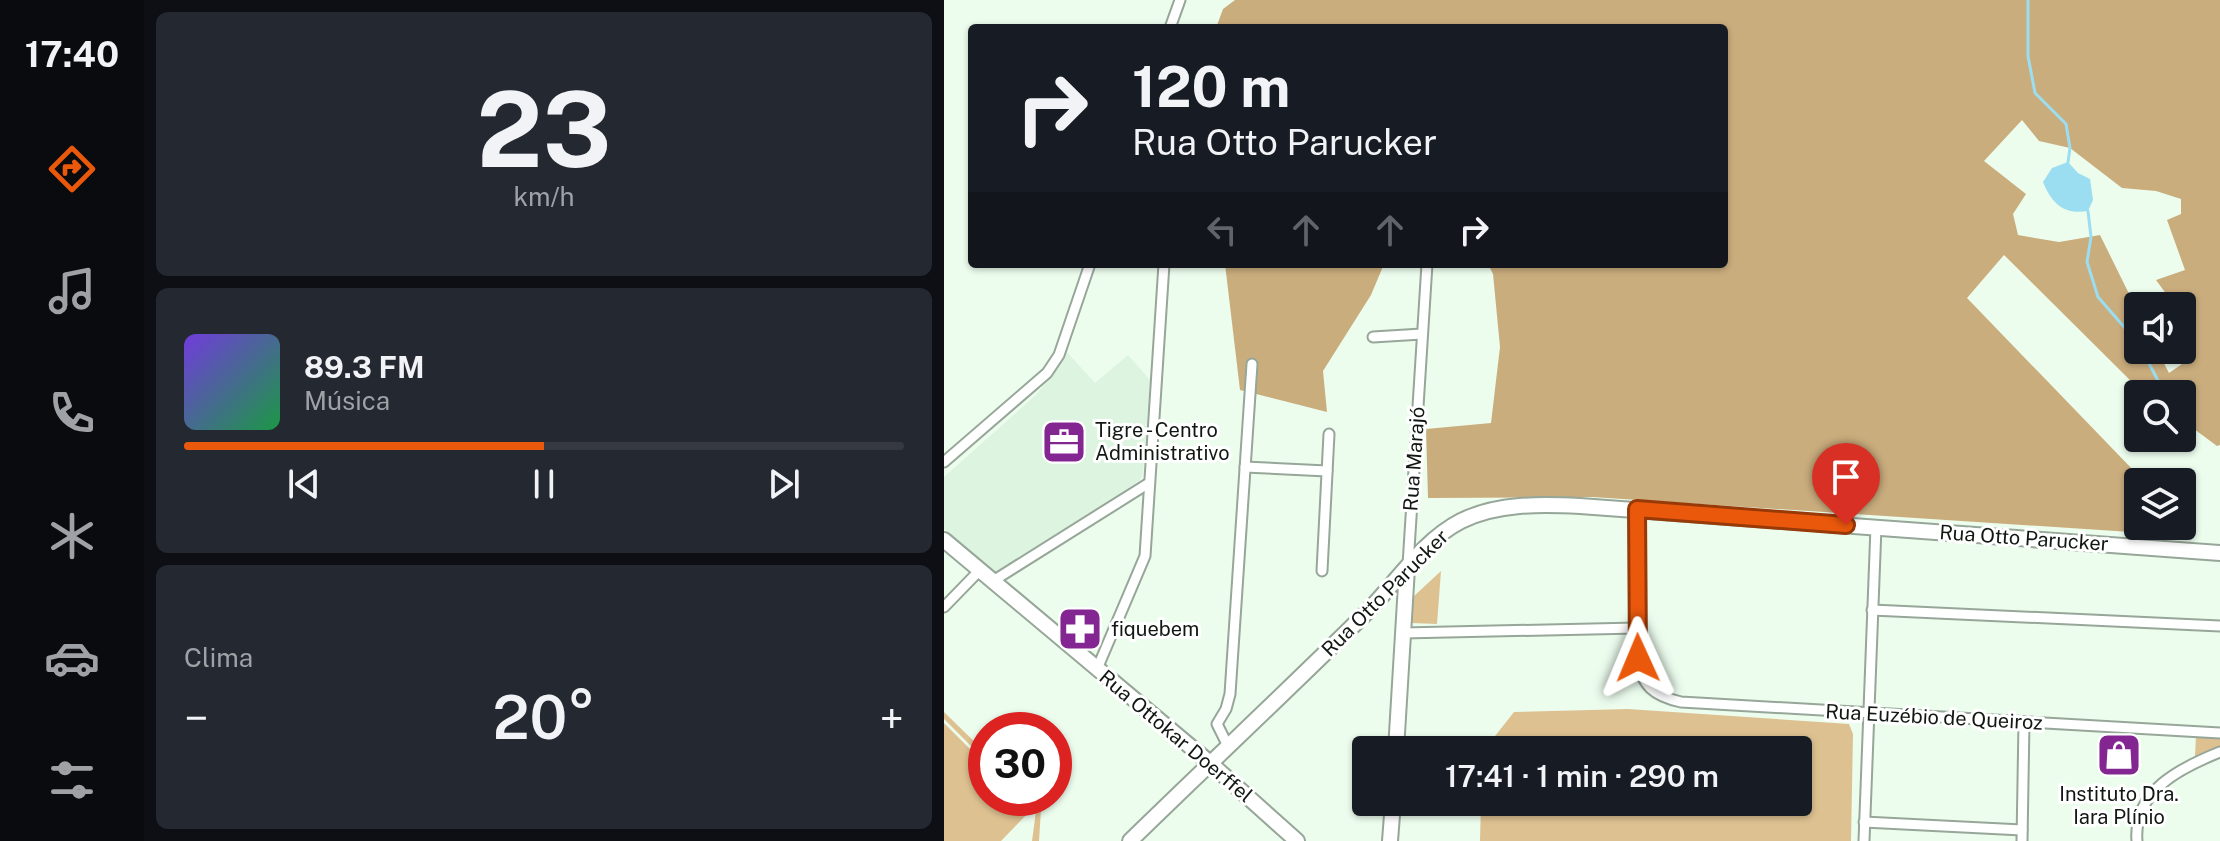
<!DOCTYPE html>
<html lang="pt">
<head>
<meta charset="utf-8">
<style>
	:root { --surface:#171b24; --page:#242831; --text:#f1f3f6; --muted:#9ea1a6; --line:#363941; --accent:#ea580c }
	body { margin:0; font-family:"Public Sans",sans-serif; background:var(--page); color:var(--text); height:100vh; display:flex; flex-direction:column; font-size:30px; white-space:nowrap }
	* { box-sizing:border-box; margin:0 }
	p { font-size:26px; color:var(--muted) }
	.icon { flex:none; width:44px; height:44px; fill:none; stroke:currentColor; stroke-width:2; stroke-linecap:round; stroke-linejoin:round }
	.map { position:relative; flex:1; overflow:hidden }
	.drawer { display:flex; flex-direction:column; gap:12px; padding:12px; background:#0d0f14; width:800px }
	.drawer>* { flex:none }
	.hud { position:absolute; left:24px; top:24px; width:760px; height:244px; border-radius:8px; box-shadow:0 2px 6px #0004; background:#171b24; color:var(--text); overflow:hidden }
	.controls { position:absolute; left:1180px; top:292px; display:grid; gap:16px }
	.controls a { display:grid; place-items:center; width:72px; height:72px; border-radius:8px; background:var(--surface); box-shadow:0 2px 6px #0004; font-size:40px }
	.speed { position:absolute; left:24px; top:712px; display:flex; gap:16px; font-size:40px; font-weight:700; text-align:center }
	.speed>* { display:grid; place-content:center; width:104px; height:104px; border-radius:50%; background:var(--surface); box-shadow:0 2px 6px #0004; line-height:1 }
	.speed .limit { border:12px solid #d22; background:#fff; color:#111 }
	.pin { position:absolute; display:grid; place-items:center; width:68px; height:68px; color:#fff; margin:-82px -34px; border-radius:50% 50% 50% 0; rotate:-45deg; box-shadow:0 0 8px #0007 }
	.pin .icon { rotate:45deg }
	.me { position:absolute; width:88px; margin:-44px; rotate:359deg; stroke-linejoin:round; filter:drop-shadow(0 0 6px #0008) }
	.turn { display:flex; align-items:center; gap:28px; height:168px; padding:0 32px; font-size:36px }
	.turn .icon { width:104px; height:104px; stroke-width:2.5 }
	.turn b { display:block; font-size:56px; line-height:68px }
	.lanes { display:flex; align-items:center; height:76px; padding:0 32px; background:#0003; justify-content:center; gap:40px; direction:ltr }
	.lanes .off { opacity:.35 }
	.big { font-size:60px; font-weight:600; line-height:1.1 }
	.drawer .card { flex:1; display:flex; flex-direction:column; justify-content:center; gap:12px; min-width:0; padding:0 28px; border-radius:12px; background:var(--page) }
	.drawer .dial { align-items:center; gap:0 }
	.dial b { font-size:104px; line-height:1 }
	.song { display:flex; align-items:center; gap:24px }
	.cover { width:96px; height:96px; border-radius:12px; background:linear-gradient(135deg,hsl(260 70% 55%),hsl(140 70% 35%)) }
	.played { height:8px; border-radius:4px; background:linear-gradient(90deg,var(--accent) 50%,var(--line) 50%) }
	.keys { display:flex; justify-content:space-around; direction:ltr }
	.heat { display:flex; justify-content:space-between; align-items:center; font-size:44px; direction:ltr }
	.trip { position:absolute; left:408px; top:736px; width:460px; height:80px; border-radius:8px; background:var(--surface); box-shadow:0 2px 6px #0004; font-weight:600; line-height:80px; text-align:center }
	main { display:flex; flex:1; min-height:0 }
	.dock { display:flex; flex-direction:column; width:144px; justify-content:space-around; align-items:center; background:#090b0e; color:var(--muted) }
	.dock .icon { width:56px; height:56px }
	.dock .active { color:var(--accent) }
	.dock b { font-size:36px; color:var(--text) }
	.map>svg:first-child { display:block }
</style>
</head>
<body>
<main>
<nav class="dock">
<b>17:40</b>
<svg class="icon active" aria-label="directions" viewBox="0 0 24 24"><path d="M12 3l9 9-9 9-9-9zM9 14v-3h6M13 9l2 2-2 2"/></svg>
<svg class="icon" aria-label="music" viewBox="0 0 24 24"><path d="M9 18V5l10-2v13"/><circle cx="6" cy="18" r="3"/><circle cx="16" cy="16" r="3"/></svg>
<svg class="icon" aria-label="phone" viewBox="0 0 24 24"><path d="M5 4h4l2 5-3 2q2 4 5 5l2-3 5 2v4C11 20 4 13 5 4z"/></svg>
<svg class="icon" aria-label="climate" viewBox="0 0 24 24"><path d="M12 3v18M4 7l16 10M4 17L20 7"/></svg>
<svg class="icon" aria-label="car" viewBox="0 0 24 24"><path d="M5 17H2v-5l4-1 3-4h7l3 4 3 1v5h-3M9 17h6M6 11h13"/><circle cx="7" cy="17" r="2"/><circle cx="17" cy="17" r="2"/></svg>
<svg class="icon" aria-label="filters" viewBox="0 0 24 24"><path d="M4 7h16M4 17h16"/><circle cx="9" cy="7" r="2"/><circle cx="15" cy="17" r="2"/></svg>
</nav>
<section class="drawer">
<div class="card dial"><b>23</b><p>km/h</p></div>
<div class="card">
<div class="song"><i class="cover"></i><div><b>89.3 FM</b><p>Música</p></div></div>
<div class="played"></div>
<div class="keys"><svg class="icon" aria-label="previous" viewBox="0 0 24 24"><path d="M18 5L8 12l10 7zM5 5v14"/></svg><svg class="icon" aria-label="pause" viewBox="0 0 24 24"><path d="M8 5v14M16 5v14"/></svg><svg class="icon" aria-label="next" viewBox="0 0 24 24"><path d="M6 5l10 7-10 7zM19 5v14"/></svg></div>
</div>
<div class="card"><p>Clima</p>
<div class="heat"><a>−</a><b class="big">20°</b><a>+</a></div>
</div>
</section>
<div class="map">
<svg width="1276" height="841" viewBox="0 0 1276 841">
	<rect width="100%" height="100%" fill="#ecfdee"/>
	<!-- built -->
	<polygon fill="#ddf4e0" points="122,351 151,383 184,355 206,380 199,473 196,480 58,573 51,572 0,529 0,477 92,395 109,374"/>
	<!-- green -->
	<g fill="#ddc191">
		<polygon points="497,571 493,624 467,623 469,597"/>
		<polygon points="684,709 905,724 909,734 907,841 536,841 537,802 854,802 854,750 540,750 570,712"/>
		<polygon points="0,712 42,753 42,761 0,719"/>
		<polygon points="0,723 42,765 42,798 75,798 87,810 57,841 0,841"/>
		<polygon points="1252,735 1276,736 1276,746 1251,756"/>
		<polygon points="79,798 87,798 97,809 95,841 88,841 92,811"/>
	</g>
	<!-- forest -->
	<g fill="#caad7d" fill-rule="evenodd">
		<path d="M 291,0 L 1276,0 L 1276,445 L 1273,446 L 1238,420 L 1238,394 L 1200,394 L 1060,255 L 1023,298 L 1191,472 L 1194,526 L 1201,526 L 1202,533 L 648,497 L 484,498 L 482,429 L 547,423 L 556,347 L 549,274 L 544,264 L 780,264 L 780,28 L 272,28 L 279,9 ZM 1078,120 L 1095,141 L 1126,148 L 1178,188 L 1212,191 L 1237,199 L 1237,214 L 1223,220 L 1241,270 L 1212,280 L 1231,306 L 1238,306 L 1238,315 L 1244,324 L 1251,355 L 1225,373 L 1213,350 L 1194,350 L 1194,312 L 1156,235 L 1115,242 L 1074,235 L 1069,214 L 1082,194 L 1040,161 Z"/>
		<polygon points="281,264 440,264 427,295 379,371 383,412 296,390"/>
	</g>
	<!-- water -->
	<g fill="#9bdef1">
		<path d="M 1124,162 L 1134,173 L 1146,179 L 1149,200 L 1144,211 C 1120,215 1108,204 1099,182 L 1108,168 Z"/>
		<polygon points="1238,506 1248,524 1244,530 1231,531 1201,526 1238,526"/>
	</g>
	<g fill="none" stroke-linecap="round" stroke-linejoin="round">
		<!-- stream -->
		<g stroke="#9bdef1" stroke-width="3">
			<polyline points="1084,0 1084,56 1091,93 1122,124 1126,148 1124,162"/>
			<polyline points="1144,211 1147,237 1143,262 1154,297 1194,343"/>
			<polyline points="1198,350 1221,394"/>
		</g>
		<!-- minor casing -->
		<g stroke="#96a698" stroke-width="13">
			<g id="minor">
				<polyline points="226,28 236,0"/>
				<polyline points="429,337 478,334"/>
				<polyline points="0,462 103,373 115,355 146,264"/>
				<polyline points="301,467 383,471"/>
				<path d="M 693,509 L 694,658 C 697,686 710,696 737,702 L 1276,733"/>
				<polyline points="464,565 483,264"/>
				<polyline points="378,571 385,434"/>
				<polyline points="49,581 205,483"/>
				<polyline points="0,607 36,570"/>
				<polyline points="928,610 1276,626"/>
				<polyline points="459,633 693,628"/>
				<polyline points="153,669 201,556 220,264"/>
				<polyline points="284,746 273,724 282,709 286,694 308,364"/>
				<polyline points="920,822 1078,830"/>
				<polyline points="920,841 932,527"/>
				<polyline points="1078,841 1080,722"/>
				<path d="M 1193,841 C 1189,791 1236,768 1276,752"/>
			</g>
		</g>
		<!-- primary casing -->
		<g stroke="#96a698" stroke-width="18">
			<g id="primary">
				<polyline points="0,540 266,763 353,841"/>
				<polyline points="452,750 463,568"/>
				<path d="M 186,841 C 264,765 344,690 422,613 C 452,583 478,541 517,521 C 553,503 597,504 636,506 L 1276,553"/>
				<polyline points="446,841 449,802"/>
			</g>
		</g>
		<!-- minor -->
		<use href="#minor" stroke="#fff" stroke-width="9"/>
		<!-- primary -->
		<use href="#primary" stroke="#fff" stroke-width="14"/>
	</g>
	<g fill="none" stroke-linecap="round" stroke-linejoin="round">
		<!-- route casing -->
		<g stroke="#983908" stroke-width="20">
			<polyline id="route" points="694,658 693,509 902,525"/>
		</g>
		<!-- route -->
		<use href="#route" stroke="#ea580c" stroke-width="14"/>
	</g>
	<!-- icons -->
	<defs>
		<g id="office-square" transform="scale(2.3)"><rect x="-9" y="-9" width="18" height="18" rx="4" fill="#832692" stroke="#fff"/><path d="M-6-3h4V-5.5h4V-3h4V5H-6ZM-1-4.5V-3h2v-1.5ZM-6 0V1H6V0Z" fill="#fff"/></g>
		<g id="pharmacy-square" transform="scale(2.3)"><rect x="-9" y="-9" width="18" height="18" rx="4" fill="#832692" stroke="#fff"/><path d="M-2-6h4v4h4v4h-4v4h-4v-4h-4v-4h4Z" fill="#fff"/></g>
		<g id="shop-square" transform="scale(2.3)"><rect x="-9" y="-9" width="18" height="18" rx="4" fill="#832692" stroke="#fff"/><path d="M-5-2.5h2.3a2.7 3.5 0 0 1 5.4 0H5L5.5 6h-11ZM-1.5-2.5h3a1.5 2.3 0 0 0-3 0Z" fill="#fff"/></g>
	</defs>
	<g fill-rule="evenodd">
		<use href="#office-square" x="120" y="442"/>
		<use href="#pharmacy-square" x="136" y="629"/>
		<use href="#shop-square" x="1175" y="755"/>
	</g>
	<g text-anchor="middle" stroke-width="6" stroke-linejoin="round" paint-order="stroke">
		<!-- poi labels -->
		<g font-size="20" fill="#111712" stroke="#fff" text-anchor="start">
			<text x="151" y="437">Tigre - Centro<tspan x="151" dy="23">Administrativo</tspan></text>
			<text x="167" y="636">fiquebem</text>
			<text x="1175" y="801" text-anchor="middle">Instituto Dra.<tspan x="1175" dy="23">Iara Plínio</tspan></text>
		</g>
		<!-- street labels -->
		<g font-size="20" fill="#111712" stroke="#fff">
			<text transform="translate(470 459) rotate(-86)" y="7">Rua Marajó</text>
			<text transform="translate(1080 538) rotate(4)" y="7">Rua Otto Parucker</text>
			<text transform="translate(441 593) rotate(-45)" y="7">Rua Otto Parucker</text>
			<text transform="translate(990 717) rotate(3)" y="7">Rua Euzébio de Queiroz</text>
			<text transform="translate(232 736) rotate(40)" y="7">Rua Ottokar Doerffel</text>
		</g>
	</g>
</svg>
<div class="controls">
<a><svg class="icon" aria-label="sound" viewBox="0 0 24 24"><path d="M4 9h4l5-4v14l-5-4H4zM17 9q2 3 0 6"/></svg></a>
<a><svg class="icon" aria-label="search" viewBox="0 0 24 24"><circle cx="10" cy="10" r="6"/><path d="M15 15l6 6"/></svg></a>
<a><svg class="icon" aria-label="layers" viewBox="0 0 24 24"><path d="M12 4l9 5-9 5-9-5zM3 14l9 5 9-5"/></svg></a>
</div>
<div class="speed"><div class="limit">30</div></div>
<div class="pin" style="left:902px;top:525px;background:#d93025"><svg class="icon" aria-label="arrive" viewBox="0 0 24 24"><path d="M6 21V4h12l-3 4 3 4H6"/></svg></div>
<svg class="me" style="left:694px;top:658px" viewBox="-20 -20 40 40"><path d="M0-17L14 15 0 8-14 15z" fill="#ea580c" stroke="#fff" stroke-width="4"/></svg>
<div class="trip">17:41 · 1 min · 290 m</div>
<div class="hud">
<div class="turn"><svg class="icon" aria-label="right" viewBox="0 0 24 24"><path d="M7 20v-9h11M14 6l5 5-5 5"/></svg><div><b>120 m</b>Rua Otto Parucker</div></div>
<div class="lanes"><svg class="icon off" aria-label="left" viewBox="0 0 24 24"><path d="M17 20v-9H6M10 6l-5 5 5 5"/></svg><svg class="icon off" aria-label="ahead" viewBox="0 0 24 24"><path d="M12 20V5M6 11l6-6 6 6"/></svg><svg class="icon off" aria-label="ahead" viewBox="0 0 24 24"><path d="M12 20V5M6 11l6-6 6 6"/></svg><svg class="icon" aria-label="right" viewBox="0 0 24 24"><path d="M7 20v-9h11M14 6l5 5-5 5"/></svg></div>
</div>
</div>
</main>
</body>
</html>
